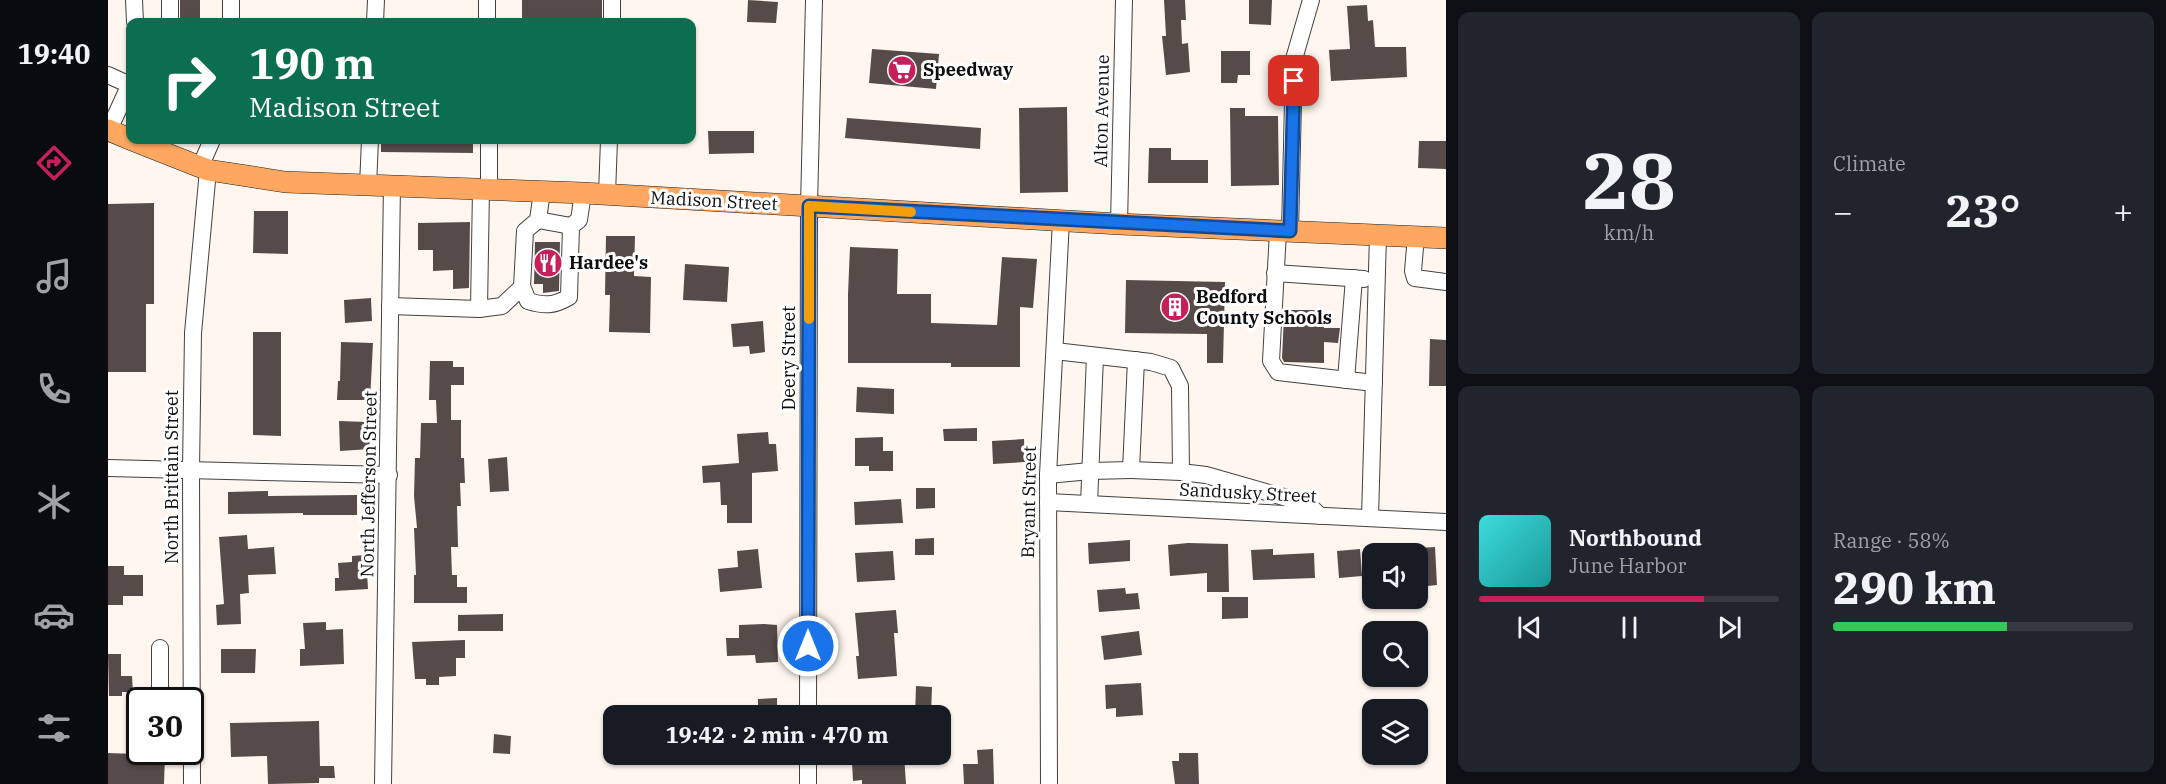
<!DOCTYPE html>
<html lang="en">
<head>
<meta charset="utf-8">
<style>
	:root { --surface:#171b24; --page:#20242c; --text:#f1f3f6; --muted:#9ea1a6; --line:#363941; --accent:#c5205a }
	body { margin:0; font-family:"IBM Plex Serif",serif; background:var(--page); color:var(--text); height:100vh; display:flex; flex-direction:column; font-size:22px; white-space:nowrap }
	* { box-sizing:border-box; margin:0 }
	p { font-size:20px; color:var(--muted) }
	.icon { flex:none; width:33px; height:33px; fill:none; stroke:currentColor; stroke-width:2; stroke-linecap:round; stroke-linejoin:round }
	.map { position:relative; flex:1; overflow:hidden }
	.details { display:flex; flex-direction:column; gap:12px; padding:12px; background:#0d0f14; width:720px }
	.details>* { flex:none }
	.hud { position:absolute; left:18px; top:18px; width:570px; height:126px; border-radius:12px; box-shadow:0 2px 4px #0004; background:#0b6e4f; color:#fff; overflow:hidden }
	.fabs { position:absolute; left:1254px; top:543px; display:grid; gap:12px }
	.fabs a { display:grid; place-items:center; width:66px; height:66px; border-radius:12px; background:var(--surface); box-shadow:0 2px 4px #0004; font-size:30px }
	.speed { position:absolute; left:18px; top:687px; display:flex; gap:12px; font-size:30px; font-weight:700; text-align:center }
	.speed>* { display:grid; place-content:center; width:78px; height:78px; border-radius:50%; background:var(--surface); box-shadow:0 2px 4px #0004; line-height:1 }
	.speed .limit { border:3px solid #111; border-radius:9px; background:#fff; color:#111 }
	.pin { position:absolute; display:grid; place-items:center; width:51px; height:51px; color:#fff; margin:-26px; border-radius:12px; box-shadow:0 3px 9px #0006 }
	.me { position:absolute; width:66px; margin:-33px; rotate:0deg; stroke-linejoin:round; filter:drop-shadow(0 0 4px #0008) }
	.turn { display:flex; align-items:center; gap:21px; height:126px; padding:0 24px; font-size:27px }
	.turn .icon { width:78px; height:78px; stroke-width:2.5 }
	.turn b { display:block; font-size:42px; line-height:51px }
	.big { font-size:45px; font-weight:700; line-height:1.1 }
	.details .widget { flex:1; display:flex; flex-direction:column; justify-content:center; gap:9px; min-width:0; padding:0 21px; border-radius:12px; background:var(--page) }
	.details .dial { align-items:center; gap:0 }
	.dial b { font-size:78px; line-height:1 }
	.song { display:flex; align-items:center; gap:18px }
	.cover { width:72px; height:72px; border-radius:9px; background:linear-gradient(135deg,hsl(180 70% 55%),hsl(180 70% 35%)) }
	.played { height:6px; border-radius:3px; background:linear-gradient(90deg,var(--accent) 75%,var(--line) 75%) }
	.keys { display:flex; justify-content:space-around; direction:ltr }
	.heat { display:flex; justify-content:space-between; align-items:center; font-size:33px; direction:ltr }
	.charge { height:9px; border-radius:4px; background:linear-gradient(90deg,#34c759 58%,var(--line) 0) }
	.details .tiles { flex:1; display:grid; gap:12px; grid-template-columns:repeat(2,1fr) }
	.trip { position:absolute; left:495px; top:705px; width:348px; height:60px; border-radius:12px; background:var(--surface); box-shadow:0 2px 4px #0004; font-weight:700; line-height:60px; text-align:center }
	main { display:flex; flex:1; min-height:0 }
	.menu { display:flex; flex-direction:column; width:108px; justify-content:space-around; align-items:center; background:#090b0e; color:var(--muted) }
	.menu .icon { width:42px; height:42px }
	.menu .current { color:var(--accent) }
	.menu b { font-size:27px; color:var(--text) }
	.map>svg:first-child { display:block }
</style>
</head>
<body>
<main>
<nav class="menu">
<b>19:40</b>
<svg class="icon current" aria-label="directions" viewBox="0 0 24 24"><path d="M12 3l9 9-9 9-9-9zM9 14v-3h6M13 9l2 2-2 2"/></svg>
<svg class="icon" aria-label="music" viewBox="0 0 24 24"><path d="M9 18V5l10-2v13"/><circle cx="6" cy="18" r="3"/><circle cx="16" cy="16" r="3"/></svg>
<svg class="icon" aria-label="phone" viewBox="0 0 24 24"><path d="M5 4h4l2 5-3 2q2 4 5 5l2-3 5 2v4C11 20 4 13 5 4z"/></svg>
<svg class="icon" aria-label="climate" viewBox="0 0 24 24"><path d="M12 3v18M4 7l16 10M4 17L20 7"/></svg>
<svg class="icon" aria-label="car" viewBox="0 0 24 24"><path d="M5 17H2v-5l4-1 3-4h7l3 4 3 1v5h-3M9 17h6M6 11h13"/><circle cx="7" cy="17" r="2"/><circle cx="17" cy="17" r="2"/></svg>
<svg class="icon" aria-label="filters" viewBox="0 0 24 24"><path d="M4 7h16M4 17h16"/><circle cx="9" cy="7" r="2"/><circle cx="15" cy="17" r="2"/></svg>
</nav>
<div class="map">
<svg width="1338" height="784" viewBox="0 0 1338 784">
	<rect width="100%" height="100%" fill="#fff7ef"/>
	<!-- building -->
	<g fill="#574b4a">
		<rect x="72" y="0" width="20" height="22"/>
		<polygon points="414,0 494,0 494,18 485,18 485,22 414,22"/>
		<polygon points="640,0 670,2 668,23 639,22"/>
		<polygon points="1056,0 1077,0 1078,20 1073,20 1074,44 1080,43 1082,72 1058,75 1054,36 1058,36"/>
		<polygon points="1141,0 1164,0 1163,25 1141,24"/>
		<polygon points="1259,5 1260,21 1265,20 1267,47 1298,47 1299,77 1223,81 1221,50 1242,49 1239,6"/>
		<polygon points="764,49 831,54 828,89 761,83"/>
		<polygon points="1113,51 1142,51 1142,75 1130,75 1129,83 1113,83"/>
		<polygon points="959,107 960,192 912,193 911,108"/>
		<polygon points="1122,108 1137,108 1137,116 1170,116 1171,185 1123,186"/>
		<polygon points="739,118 873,128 872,149 737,138"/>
		<polygon points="600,131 646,131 646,153 601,154"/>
		<polygon points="273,140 365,140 365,153 273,152"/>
		<polygon points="1311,141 1338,141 1338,169 1310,168"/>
		<polygon points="1041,148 1063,148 1063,160 1100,160 1100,183 1040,183"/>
		<polygon points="46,203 46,304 38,304 38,372 0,372 0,204"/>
		<polygon points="146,211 180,211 180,254 145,253"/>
		<polygon points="362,222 361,288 345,289 345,270 325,271 325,250 310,250 310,223"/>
		<polygon points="498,236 527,236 526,276 543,277 542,333 501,332 502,295 497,295"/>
		<polygon points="427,242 452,242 451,291 435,293 435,284 426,284"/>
		<polygon points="742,247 790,249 789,294 823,294 823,323 889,325 894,257 929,259 925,308 912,307 912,367 843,367 843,363 740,363 740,294"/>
		<polygon points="577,264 621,267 619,302 575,300"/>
		<polygon points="1018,280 1117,282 1115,363 1099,363 1099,334 1017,333"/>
		<polygon points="263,298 264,321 237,323 236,300"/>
		<polygon points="1182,310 1209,310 1209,319 1216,319 1216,328 1232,328 1230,343 1216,342 1216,363 1176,362 1174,358 1176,316 1182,316"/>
		<polygon points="655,321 657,352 642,354 641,346 625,347 623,324"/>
		<polygon points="145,332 173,332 173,436 145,435"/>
		<polygon points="1322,339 1338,340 1338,386 1321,386"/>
		<polygon points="233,342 265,343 262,400 229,400 230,381 232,381"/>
		<polygon points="322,361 345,361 345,367 356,367 356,385 343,385 343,420 353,420 353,458 356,458 357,483 352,483 353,506 349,506 350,547 343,547 344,575 349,575 349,587 359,587 359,603 306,603 306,575 308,575 306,528 309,528 306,496 307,458 312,458 313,423 329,423 328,400 321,400"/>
		<polygon points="749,387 786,389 786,414 748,412"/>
		<polygon points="231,421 260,422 262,449 232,451"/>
		<polygon points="869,428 869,441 836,441 835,429"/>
		<polygon points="660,432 661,444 668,444 670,471 644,473 644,523 619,523 619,505 613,505 612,482 595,483 594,466 631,463 629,434"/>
		<polygon points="775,437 775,451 785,451 785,471 761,471 761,466 747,466 747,438"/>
		<polygon points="916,439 917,462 885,464 884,441"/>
		<polygon points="399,457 401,491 382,492 380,459"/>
		<polygon points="808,488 827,488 827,508 808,509"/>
		<polygon points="160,491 160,496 249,495 249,515 195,515 195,513 120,514 120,492"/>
		<polygon points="793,499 795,523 747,525 746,502"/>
		<polygon points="139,535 140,549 166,547 168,574 140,575 141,593 132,594 133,624 109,625 108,605 116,604 111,537"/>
		<polygon points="826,538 826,555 807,555 807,539"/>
		<polygon points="1022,540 1022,561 981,564 980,543"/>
		<polygon points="1080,543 1120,544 1121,592 1099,592 1099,573 1062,576 1060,545"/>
		<polygon points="1327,547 1329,585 1310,587 1310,548"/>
		<polygon points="650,549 654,588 612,592 610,569 630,567 629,551"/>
		<polygon points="1165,549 1165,555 1206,553 1207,578 1145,580 1143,550"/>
		<polygon points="1252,549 1254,576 1231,578 1229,551"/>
		<polygon points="785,551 787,580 749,582 747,553"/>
		<polygon points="258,555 260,589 227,591 227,578 231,578 230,563 244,562 244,556"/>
		<polygon points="0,566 16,566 16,575 35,575 35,596 15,596 15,605 0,605"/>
		<polygon points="1017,588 1018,594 1030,593 1032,609 991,612 989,590"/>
		<polygon points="1114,597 1140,597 1140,618 1114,619"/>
		<polygon points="788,610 790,633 786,633 789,676 750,679 748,656 751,656 747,613"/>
		<polygon points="395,614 395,631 350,631 350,615"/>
		<polygon points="218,622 218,630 235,629 236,664 192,666 192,649 197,649 195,623"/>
		<polygon points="656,624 669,625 670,662 648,663 647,655 619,656 618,638 631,638 631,625"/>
		<polygon points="1031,631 1034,655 996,660 993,636"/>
		<polygon points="357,640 357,658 348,658 348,676 331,677 331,685 318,685 318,679 307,679 304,642"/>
		<polygon points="113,649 148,649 147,673 113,673"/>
		<polygon points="0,654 13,654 13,676 24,676 25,692 14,692 14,696 1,696"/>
		<polygon points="1033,683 1035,715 1008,717 1008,708 998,709 997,685"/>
		<polygon points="808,686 824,687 823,716 807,716"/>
		<polygon points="669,698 669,716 650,716 650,699"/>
		<polygon points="211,721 212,766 226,766 227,778 211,778 211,783 160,784 159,756 123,757 122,723"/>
		<polygon points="386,734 403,736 402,754 385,753"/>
		<polygon points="885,749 886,784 856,784 855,764 870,764 869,750"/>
		<polygon points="0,753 57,755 56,784 0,784"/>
		<polygon points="1071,753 1090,753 1091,784 1067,784 1064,761 1071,761"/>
		<polygon points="756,754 796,754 798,784 754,784 754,780 745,781 744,763 757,763"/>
	</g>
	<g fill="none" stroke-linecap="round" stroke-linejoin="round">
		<!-- minor casing -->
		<g stroke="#414141" stroke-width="18">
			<g id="minor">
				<polyline points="26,0 27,22"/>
				<polyline points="62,0 62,22"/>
				<polyline points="379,0 379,22"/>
				<polyline points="123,22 123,0"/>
				<polyline points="267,22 268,0"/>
				<polyline points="504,22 504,0"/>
				<polyline points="0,75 22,85"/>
				<polyline points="1,130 22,84"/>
				<polyline points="381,140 381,189"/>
				<polyline points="92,167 104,140"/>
				<polyline points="260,186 262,140"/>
				<polyline points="499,194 501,140"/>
				<polyline points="430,220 463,226 471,220 475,193"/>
				<polyline points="1011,224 1016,0"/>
				<polyline points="1170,231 1163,361 1170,372 1266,383"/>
				<polyline points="1182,231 1186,59 1203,0"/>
				<polyline points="1308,236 1305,271 1307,278 1338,282"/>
				<polyline points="1167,273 1256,279"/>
				<path d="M 414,286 L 420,301 C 436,306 446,306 461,297 L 463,226"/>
				<polyline points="282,306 371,309 394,306 414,287 417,231 430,220 434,191"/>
				<polyline points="371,309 373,189"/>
				<polyline points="947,351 1043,362 1063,368 1072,386 1073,472 1098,475 1200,504 1212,516"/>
				<polyline points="1238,380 1246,278"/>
				<polyline points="0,468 281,475"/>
				<polyline points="1023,470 1073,472"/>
				<polyline points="940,475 982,471 1023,470 1028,360"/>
				<polyline points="940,502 1338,522"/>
				<polyline points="981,504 987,356"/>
				<polyline points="1262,518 1270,235"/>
				<polyline points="52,699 52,648"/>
				<polyline points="700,716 701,206 706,0"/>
				<polyline points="84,784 83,470 85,333 100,170"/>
				<polyline points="275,784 284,185"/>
				<polyline points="700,784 700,754"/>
				<polyline points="941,784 940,475 953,220"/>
			</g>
		</g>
		<!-- major casing -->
		<g stroke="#1f1f1f" stroke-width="22">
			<g id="major">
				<polyline points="0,130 22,139"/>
				<polyline points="24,140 100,170 177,182 475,193 1011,224 1338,238"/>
			</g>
		</g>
		<!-- minor -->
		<use href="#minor" stroke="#fff" stroke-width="16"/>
		<!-- major -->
		<use href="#major" stroke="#fea760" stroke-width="21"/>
	</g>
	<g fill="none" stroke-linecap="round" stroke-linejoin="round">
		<!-- route casing -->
		<g stroke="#114b97" stroke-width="15">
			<polyline id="route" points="700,646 701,206 1182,231 1186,81"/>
		</g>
		<!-- route -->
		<use href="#route" stroke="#1a73e8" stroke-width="10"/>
		<!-- slow -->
		<polyline stroke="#f59e0b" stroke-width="10" points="701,319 701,206 803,212"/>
	</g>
	<!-- icons -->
	<defs>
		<g id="supermarket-disc" transform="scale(1.5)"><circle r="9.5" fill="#c5205a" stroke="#fff"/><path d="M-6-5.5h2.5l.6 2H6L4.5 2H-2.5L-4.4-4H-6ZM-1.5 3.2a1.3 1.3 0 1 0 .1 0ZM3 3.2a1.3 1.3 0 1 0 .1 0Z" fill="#fff"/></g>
		<g id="restaurant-disc" transform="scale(1.5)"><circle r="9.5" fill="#c5205a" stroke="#fff"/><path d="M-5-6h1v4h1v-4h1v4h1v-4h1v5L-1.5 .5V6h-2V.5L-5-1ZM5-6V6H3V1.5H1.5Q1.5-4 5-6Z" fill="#fff"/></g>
		<g id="building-disc" transform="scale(1.5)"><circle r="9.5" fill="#c5205a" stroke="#fff"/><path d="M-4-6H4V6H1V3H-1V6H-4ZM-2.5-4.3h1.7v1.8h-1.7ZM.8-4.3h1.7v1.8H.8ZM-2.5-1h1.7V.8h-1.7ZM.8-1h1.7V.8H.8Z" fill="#fff"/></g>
	</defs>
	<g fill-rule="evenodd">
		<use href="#supermarket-disc" x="794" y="70"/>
		<use href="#restaurant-disc" x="440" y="263"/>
		<use href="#building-disc" x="1067" y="307"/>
	</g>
	<g text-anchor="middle" stroke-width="6" stroke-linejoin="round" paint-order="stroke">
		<!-- poi labels -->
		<g font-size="18" font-weight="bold" fill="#0e0e0e" stroke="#fff" text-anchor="start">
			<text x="815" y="76">Speedway</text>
			<text x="461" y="269">Hardee's</text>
			<text x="1088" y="303">Bedford<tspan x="1088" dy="21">County Schools</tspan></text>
		</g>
		<!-- street labels -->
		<g font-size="18" fill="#0e0e0e" stroke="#fff">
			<text transform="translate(994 111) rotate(-89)" y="6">Alton Avenue</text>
			<text transform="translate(606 201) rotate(3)" y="6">Madison Street</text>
			<text transform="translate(681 358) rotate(-90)" y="6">Deery Street</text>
			<text transform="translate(64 477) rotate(-90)" y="6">North Brittain Street</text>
			<text transform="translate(261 484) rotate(-89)" y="6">North Jefferson Street</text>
			<text transform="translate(1140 493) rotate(3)" y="6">Sandusky Street</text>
			<text transform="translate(921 502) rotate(-89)" y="6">Bryant Street</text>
		</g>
	</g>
</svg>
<div class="fabs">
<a><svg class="icon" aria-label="sound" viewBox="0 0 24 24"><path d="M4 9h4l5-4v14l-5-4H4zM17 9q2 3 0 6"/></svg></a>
<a><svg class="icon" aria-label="search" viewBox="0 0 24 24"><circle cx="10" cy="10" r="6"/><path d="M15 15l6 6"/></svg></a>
<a><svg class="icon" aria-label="layers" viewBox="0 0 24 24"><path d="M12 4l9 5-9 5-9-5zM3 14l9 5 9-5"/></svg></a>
</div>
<div class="speed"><div class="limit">30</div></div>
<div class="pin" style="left:1186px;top:81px;background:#d93025"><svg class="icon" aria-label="arrive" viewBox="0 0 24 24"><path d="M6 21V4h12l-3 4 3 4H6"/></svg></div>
<svg class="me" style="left:700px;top:646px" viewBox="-20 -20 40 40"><circle r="17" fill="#1a73e8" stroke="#fff" stroke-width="3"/><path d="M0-11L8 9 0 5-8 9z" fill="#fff"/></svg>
<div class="trip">19:42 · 2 min · 470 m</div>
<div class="hud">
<div class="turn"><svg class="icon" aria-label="right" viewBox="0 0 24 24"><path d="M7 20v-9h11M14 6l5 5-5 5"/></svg><div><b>190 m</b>Madison Street</div></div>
</div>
</div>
<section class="details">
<div class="tiles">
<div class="widget dial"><b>28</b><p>km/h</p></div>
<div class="widget"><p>Climate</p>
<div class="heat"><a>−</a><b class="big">23°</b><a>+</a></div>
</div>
<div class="widget">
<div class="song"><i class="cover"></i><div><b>Northbound</b><p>June Harbor</p></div></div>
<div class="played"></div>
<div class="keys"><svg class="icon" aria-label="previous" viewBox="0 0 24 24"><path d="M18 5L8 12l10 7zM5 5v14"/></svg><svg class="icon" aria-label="pause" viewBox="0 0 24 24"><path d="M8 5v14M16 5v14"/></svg><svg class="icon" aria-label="next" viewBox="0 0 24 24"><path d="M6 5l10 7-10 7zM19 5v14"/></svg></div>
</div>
<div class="widget"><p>Range · 58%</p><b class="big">290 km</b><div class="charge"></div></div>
</div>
</section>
</main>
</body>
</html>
